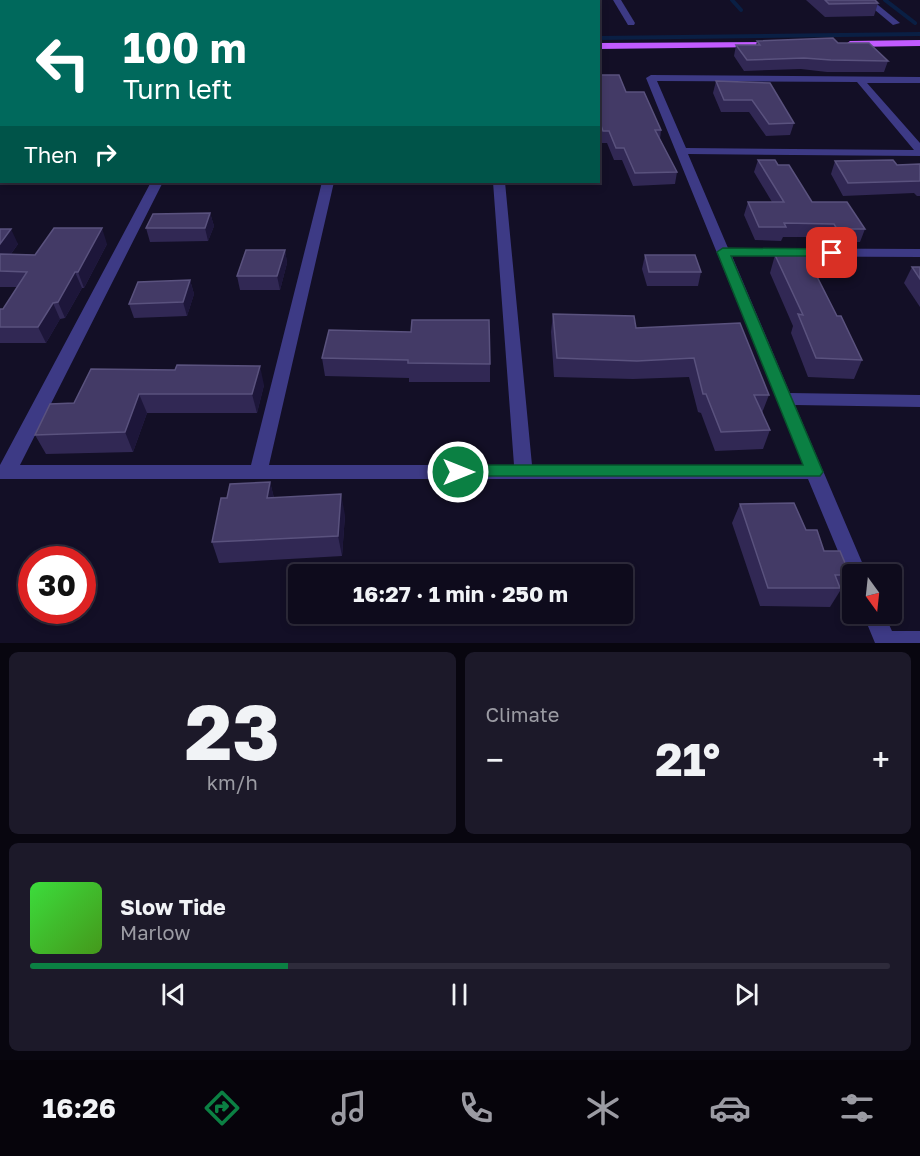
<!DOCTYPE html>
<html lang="en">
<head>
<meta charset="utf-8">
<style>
	:root { --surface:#0e0b1c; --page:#1c1929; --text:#f1f3f6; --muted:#9b9ba3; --line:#2e2b3b; --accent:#0b8043 }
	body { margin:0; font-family:"Golos Text",sans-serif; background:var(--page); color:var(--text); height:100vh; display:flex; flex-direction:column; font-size:22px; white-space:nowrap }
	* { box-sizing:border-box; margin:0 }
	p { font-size:20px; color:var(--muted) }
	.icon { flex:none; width:33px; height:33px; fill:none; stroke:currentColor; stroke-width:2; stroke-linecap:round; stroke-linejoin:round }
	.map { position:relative; height:643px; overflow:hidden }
	.drawer { display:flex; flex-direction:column; gap:9px; padding:9px; background:#08060f; flex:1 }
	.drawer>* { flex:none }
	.guide { position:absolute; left:0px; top:0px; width:600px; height:183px; box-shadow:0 3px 9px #0003,0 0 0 2px var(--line); background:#00695c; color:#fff; overflow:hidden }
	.needle { width:39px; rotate:165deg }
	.fabs { position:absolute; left:842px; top:564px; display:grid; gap:12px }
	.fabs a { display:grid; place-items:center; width:60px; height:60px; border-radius:6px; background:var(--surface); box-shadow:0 3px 9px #0003,0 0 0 2px var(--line); font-size:30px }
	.speed { position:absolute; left:18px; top:546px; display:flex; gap:12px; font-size:30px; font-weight:700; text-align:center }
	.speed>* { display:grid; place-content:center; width:78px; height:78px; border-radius:50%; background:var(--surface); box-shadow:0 3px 9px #0003,0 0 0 2px var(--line); line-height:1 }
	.speed .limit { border:9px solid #d22; background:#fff; color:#111 }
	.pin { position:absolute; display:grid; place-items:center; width:51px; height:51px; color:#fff; margin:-26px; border-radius:12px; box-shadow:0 3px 9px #0006 }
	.me { position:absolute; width:66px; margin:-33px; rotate:90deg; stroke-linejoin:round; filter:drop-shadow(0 0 4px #0008) }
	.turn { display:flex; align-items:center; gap:21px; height:126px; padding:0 24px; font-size:27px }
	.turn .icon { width:78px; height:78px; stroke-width:2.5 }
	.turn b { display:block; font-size:42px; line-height:51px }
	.then { display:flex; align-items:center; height:57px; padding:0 24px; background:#0003; gap:12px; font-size:22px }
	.big { font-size:45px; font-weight:700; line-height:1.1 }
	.drawer .widget { flex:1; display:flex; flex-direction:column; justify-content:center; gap:9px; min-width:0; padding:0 21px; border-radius:9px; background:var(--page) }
	.drawer .dial { align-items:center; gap:0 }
	.dial b { font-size:78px; line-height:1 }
	.song { display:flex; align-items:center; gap:18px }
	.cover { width:72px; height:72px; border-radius:9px; background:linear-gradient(135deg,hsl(120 70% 55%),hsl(100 70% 35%)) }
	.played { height:6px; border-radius:3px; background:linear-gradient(90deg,var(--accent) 30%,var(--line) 30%) }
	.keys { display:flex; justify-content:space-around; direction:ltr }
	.heat { display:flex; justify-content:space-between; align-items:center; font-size:33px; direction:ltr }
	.drawer .tiles { flex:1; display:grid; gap:9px; grid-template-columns:1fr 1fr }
	.widget:last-child { grid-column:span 2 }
	.trip { position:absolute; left:288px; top:564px; width:345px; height:60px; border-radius:6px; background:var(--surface); box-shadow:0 3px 9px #0003,0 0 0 2px var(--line); font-weight:700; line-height:60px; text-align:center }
	.tabs { display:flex; height:96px; justify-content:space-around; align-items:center; background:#06040b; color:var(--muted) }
	.tabs .icon { width:42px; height:42px }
	.tabs .on { color:var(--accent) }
	.tabs b { font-size:27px; color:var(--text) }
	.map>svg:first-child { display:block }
</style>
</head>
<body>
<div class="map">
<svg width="920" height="643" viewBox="0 0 920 643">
	<rect width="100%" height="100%" fill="#130f26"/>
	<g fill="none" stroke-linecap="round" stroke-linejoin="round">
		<!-- stream -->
		<g stroke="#0a1f44" stroke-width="4">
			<polyline points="732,0 741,10"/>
			<polyline points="885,0 915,23"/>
			<polyline points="598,38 920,34"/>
		</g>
		<!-- minor -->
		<g fill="#3d3a85" fill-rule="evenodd">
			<polygon points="33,0 41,0 32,2"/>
			<polygon points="148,0 156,0 147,2"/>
			<rect x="260" y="0" width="8" height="2"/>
			<rect x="376" y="0" width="8" height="2"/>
			<rect x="490" y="0" width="8" height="2"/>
			<polygon points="613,0 621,0 635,23 634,25 628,25"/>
			<polygon points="863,0 872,0 900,23 893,25"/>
			<path d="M 651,75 L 920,77 L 920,83 L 867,83 L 920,143 L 920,156 L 688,154 L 728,248 L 920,249 L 920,257 L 732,256 L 790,393 L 920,395 L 920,407 L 795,405 L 867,574 L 852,574 L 852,581 L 850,580 L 808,479 L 0,479 L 0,465 L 151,182 L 163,182 L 20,465 L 251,465 L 322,182 L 334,182 L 269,465 L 514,465 L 493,182 L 505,182 L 532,465 L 803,465 L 646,78 ZM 657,81 L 857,82 L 914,150 L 686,148 Z"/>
			<polygon points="0,163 2,163 0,171"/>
			<polygon points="863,614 884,614 892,631 920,631 920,643 875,643"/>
		</g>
		<!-- primary -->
		<g fill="#c25bff" fill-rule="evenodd">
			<polygon points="920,40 920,46 850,47 846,44 850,41"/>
			<polygon points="778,42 779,44 775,47 598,49 598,43"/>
			<rect x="0" y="46" width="2" height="6"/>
		</g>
	</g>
	<!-- wall -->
	<g fill="#312854">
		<polygon points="157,0 250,0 249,2 156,2"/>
		<polygon points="806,0 875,0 878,3 874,16 825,17"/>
		<polygon points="757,41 838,43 888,61 884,72 827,72 801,69 744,71 734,56 736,45 756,45"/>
		<polygon points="598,75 626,92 661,130 660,139 677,172 675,184 633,186 622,160 614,160 607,143 602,143 598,134"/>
		<polygon points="716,81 794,123 790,135 766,136 749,112 721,112 713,93"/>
		<polygon points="758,160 778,165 812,202 865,229 860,242 832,242 829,237 783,237 781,241 755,240 744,215 748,202 772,202 754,172"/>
		<polygon points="835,161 897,165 920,164 920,196 917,196 914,193 843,196 831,174"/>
		<polygon points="367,182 408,182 407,184 367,184"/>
		<polygon points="210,213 214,226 208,241 150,242 146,228"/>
		<polygon points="0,229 18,244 11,254 35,255 107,244 84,288 82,288 65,318 60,319 46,343 0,343 0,309 3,309 17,287 0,287"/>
		<polygon points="285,250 287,263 280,290 240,290 237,276"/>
		<polygon points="645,255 701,272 698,286 647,286 642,269"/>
		<polygon points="775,255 837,316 862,360 854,379 808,377 791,333 793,326 770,273"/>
		<polygon points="912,267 920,267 920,307 904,283"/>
		<polygon points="190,280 194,294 187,316 134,318 129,304"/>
		<polygon points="553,314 636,328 769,395 762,413 770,430 763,449 715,451 701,413 698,412 689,377 633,379 554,377 551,332"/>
		<polygon points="329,330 490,364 490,382 409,382 409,378 325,376 322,358"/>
		<polygon points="91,369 264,385 257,413 147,413 133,452 46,454 35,435 74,403"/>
		<polygon points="270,482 274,498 345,515 342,556 219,563 212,542 227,498"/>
		<polygon points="740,504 806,530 824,551 850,575 830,607 760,606 732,523"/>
	</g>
	<!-- shaded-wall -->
	<g fill="#1d163a">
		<polygon points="5,0 21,0 19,2 4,2"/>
		<polygon points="2,3 2,17 0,18 0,4"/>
		<polygon points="210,213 214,226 208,241 205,228"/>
		<polygon points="102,228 107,244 84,288 78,272"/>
		<polygon points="11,229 18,244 0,269 0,244"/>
		<polygon points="285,250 287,263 280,290 277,276"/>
		<polygon points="75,272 82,288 65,318 58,302"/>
		<polygon points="190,280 194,294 187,316 183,302"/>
		<polygon points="53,303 60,319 46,343 38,327"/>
		<polygon points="260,366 264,385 257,413 252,394"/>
		<polygon points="139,394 147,413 133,452 125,432"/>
		<polygon points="270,482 275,502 267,498"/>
		<polygon points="341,494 345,515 342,556 338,536"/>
	</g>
	<!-- building -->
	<g fill="#433a66" stroke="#5a527e" stroke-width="1.5">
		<polygon points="157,0 196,0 195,2 156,2"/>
		<polygon points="330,0 360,0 359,2 329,2"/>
		<polygon points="825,0 875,0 878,3 829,4"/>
		<polygon points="833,38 838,43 869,43 888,61 831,60 804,58 747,60 736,45 760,45 757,41"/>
		<polygon points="598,75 619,75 626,92 644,92 661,130 655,130 677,172 635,173 624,148 616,148 609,131 603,131 598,117"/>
		<polygon points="716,81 770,83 794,123 769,124 752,100 724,100"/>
		<polygon points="758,160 775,160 778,165 789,165 812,202 847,202 865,229 837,229 834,224 784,223 786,227 759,227 748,202 784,202"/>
		<polygon points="893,160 897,165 920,164 920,181 848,183 835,161"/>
		<polygon points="210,213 205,228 146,228 153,214"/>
		<polygon points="54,228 102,228 78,272 75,272 58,302 53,303 38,327 0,327 0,309 3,309 27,272 0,271 0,254 35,255"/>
		<polygon points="0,229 11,229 0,244"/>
		<polygon points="246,250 285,250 277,276 237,276"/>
		<polygon points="645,255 695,255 701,272 649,272"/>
		<polygon points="775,255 806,255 837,316 841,316 862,360 816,358 798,314 803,315"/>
		<polygon points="912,267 920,267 920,279"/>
		<polygon points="190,280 183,302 129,304 138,282"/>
		<polygon points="553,314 634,316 636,328 740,323 769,395 754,395 770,430 721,432 706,394 703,394 694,358 637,361 557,358"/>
		<polygon points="412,320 489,320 490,364 408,363 408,360 322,358 329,330 411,332"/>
		<polygon points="177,365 260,366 252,394 139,394 125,432 35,435 50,404 74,403 91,369 175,370"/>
		<polygon points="270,482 267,498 341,494 338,536 212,542 221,498 227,498 230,484"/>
		<polygon points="794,503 806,530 817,530 824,551 840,551 850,575 835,575 840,588 768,588 740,504"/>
	</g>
	<!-- route -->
	<polygon fill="#0b8043" stroke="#07532c" stroke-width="1.5" points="723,248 832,249 839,253 832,256 731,256 823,472 820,476 452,476 449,472 452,467 458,465 803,465 717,252"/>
</svg>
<div class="fabs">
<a><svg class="needle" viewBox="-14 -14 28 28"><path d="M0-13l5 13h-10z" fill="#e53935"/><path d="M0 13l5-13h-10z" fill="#9b9ba3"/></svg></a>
</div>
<div class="speed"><div class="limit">30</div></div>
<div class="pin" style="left:832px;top:253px;background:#d93025"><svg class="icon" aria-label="arrive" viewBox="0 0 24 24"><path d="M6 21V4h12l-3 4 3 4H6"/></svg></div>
<svg class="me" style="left:458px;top:472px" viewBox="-20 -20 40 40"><circle r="17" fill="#0b8043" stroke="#fff" stroke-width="3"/><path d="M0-11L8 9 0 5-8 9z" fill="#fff"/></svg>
<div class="trip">16:27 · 1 min · 250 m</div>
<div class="guide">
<div class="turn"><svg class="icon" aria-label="left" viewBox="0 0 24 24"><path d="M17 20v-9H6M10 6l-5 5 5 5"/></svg><div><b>100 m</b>Turn left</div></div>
<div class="then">Then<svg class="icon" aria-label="right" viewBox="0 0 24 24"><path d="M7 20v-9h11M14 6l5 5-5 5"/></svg></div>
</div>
</div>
<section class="drawer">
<div class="tiles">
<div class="widget dial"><b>23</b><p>km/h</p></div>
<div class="widget"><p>Climate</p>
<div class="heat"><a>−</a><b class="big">21°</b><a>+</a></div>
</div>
<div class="widget">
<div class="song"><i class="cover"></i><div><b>Slow Tide</b><p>Marlow</p></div></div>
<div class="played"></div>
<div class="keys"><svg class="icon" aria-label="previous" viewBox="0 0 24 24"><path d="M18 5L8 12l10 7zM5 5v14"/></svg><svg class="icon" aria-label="pause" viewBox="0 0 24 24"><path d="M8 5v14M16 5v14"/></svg><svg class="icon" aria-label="next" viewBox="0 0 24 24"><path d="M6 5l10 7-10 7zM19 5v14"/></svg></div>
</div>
</div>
</section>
<nav class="tabs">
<b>16:26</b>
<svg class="icon on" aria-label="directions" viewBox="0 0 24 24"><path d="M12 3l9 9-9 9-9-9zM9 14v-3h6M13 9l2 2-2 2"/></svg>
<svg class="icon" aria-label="music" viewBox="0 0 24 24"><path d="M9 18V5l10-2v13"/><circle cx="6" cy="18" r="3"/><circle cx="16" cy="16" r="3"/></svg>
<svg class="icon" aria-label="phone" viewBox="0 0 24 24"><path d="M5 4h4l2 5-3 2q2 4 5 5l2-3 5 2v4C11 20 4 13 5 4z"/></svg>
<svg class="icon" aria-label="climate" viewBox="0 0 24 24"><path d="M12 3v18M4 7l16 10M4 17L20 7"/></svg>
<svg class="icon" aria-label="car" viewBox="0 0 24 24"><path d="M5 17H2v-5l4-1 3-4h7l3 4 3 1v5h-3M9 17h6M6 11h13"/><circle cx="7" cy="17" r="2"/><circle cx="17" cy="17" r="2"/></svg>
<svg class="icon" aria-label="filters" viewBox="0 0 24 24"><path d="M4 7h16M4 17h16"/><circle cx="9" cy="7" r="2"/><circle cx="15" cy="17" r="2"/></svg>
</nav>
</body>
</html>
